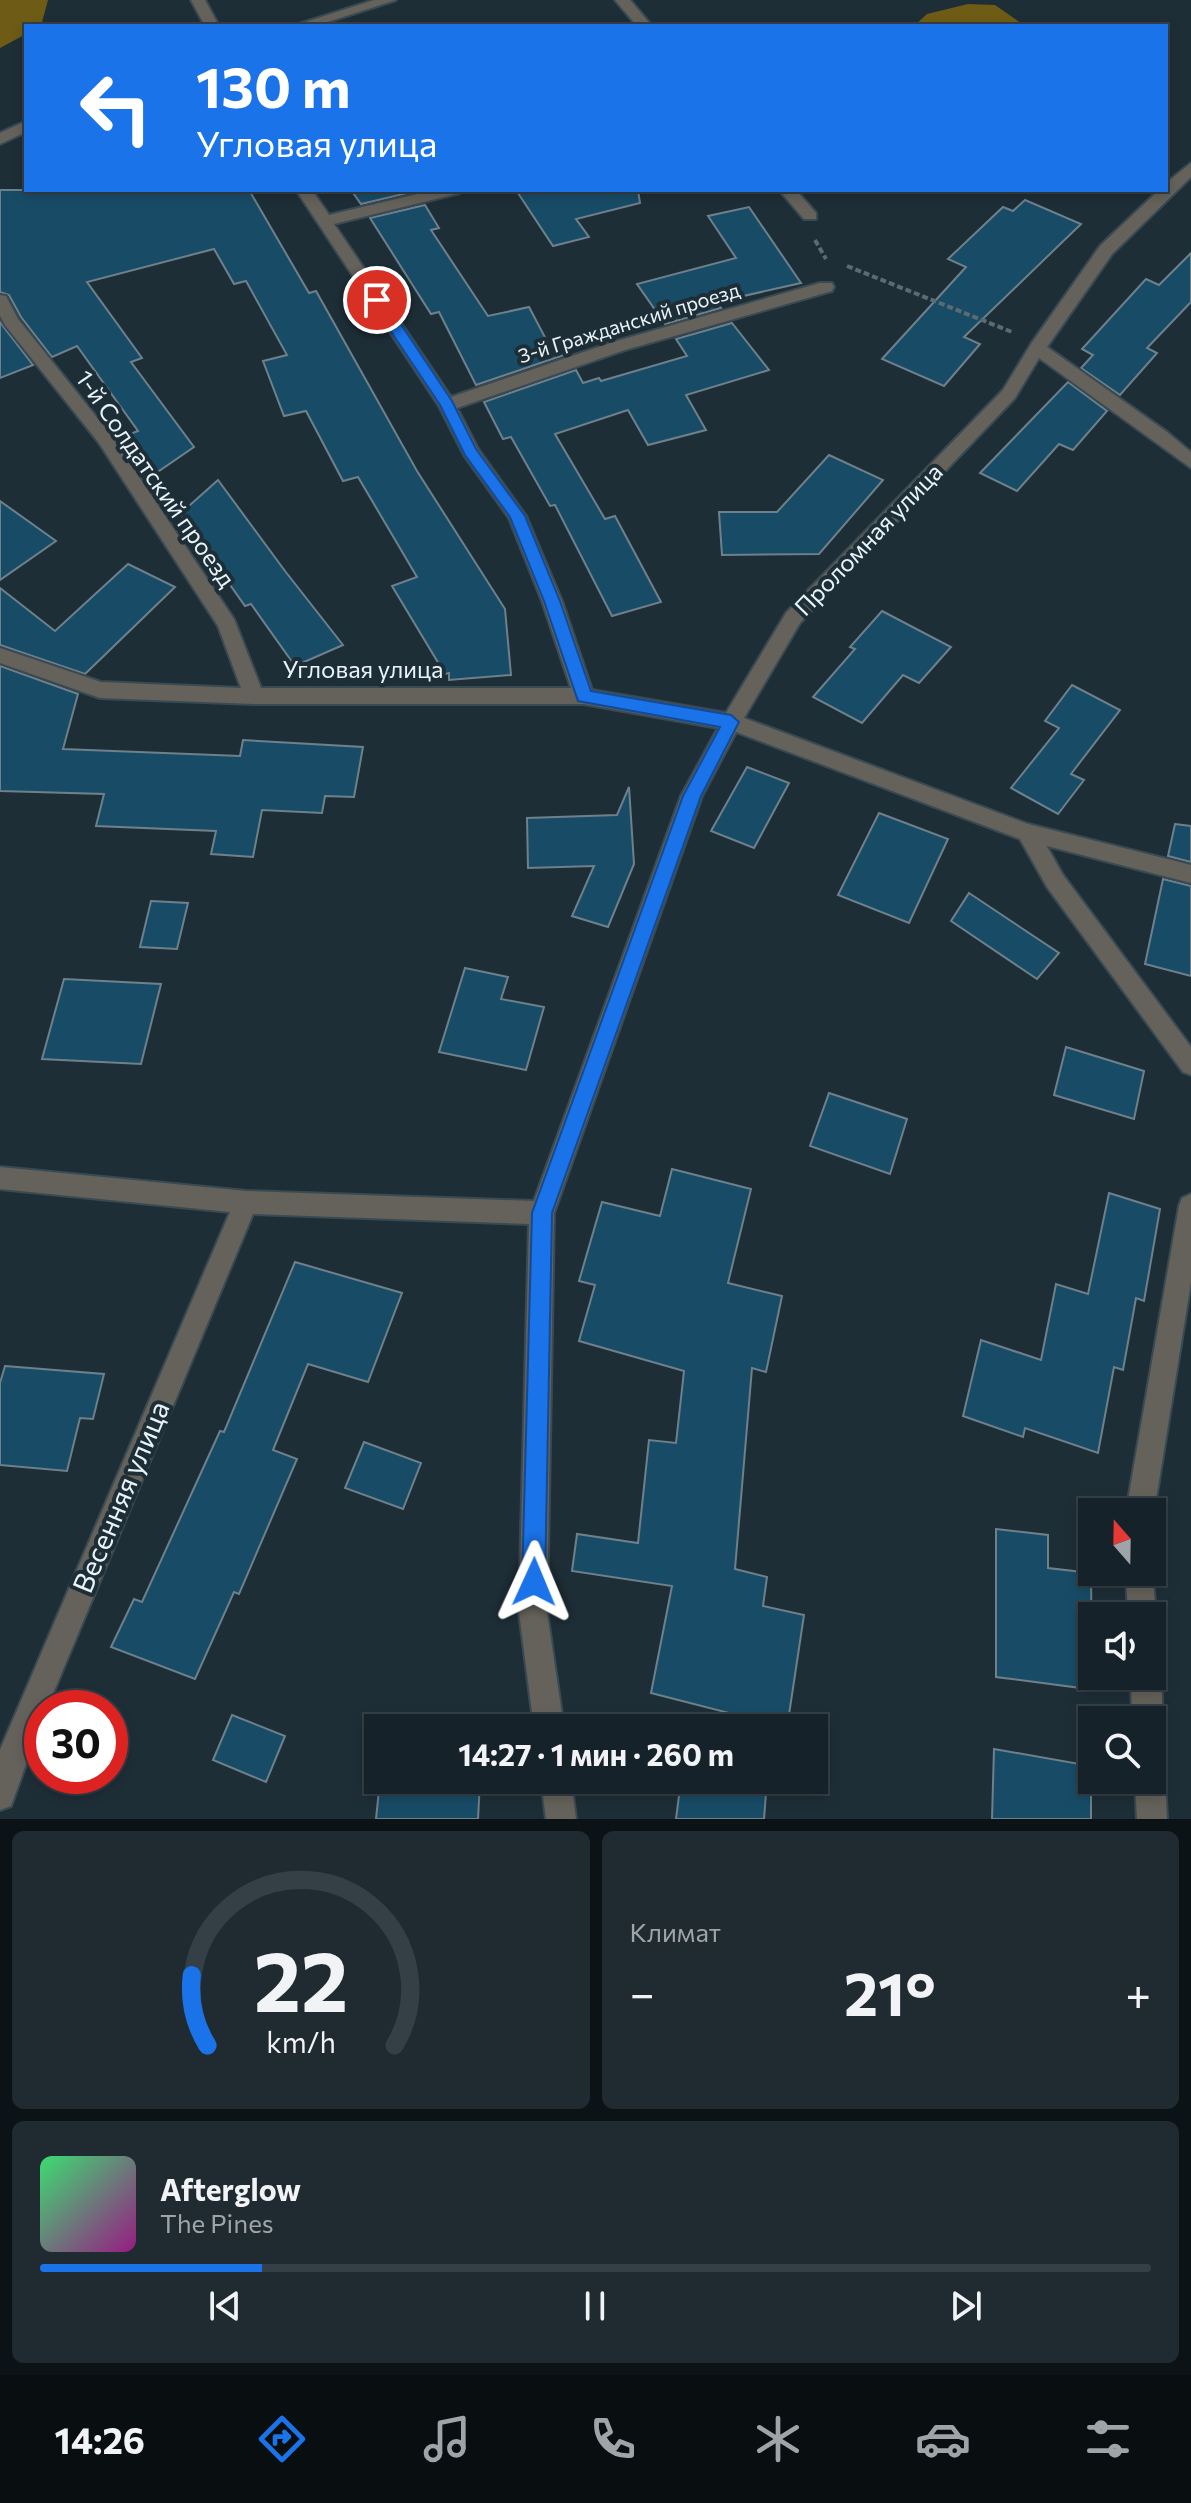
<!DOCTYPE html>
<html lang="ru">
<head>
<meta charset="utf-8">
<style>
	:root { --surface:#162229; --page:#1f2a31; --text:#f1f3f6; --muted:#9ea4a8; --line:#353f46; --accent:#1a73e8 }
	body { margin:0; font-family:Commissioner,sans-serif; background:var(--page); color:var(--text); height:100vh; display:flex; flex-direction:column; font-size:30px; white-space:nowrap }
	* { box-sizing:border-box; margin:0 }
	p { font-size:26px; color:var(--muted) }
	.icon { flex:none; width:44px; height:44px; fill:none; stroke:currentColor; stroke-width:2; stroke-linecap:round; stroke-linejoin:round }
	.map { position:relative; height:1819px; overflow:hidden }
	.drawer { display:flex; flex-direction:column; gap:12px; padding:12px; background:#0c1317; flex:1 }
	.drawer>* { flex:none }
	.guide { position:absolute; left:24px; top:24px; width:1144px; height:168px; border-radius:0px; box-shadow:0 4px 12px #0003,0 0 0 2px var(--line); background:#1a73e8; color:#fff; overflow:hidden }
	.needle { width:52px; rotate:340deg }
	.tools { position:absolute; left:1078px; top:1498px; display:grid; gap:16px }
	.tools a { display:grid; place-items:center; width:88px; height:88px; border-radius:0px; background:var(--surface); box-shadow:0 4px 12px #0003,0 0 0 2px var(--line); font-size:40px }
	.speed { position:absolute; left:24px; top:1690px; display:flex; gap:16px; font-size:40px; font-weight:700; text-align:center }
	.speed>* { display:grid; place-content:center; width:104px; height:104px; border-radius:50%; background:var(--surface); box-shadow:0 4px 12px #0003,0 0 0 2px var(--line); line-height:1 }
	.speed .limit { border:12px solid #d22; background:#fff; color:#111 }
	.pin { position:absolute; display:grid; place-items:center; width:68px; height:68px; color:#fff; margin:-34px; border:4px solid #fff; border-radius:50%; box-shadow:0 2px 8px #0007 }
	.me { position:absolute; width:88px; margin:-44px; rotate:1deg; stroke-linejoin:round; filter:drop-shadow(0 0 6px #0008) }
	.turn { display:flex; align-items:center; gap:28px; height:168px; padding:0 40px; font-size:36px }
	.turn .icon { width:104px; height:104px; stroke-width:2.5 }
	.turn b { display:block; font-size:56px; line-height:68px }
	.big { font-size:60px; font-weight:700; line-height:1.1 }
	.drawer .widget { flex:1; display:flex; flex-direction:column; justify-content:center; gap:12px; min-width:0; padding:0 28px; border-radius:12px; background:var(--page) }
	.drawer .dial { align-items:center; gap:0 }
	.dial svg { height:208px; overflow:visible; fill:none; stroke:var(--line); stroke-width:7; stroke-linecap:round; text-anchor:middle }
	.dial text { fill:var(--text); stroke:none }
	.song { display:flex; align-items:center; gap:24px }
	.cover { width:96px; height:96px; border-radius:12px; background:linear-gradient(135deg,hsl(140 70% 55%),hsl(310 70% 35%)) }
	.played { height:8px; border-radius:4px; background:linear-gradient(90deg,var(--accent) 20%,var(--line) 20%) }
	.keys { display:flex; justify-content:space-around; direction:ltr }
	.heat { display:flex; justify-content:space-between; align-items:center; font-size:44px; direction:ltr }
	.drawer .tiles { flex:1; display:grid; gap:12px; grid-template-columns:1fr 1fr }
	.widget:last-child { grid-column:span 2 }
	.trip { position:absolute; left:364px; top:1714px; width:464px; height:80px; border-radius:0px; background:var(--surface); box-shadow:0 4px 12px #0003,0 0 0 2px var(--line); font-weight:700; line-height:80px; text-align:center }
	.tab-bar { display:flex; height:128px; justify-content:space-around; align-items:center; background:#090e10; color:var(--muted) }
	.tab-bar .icon { width:56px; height:56px }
	.tab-bar .current { color:var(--accent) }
	.tab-bar b { font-size:36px; color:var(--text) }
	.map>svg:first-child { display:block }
</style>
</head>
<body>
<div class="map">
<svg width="1191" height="1819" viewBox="0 0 1191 1819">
	<rect width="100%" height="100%" fill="#1e2e37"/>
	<!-- forest -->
	<g fill="#6e5b16">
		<polygon points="0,0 48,0 41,26 26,26 26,34 0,48"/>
		<polygon points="968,4 995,5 1025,26 914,26 927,14"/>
	</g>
	<!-- building -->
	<g fill="#184c66" stroke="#6e808b" stroke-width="2">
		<polygon points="0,190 249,190 309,293 316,291 417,471 505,609 511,675 449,680 449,673 445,674 392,586 417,577 358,477 343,481 306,411 284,416 263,361 287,355 246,281 234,284 214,249 87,282 142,358 131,362 194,447 156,473 130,434 138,431 77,346 52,357 21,317 9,295 0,292"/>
		<polygon points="351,190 416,190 416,191 361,204"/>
		<polygon points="516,190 638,190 640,203 576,219 589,237 553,246"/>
		<polygon points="1025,200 1081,224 964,337 980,344 944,386 882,359 966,267 948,259 1003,207 1013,211"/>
		<polygon points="425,205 439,228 431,230 488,316 529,307 548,343 560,341 567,354 476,385 439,312 431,314 370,218"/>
		<polygon points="749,207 801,283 717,302 721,308 665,324 637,284 736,258 708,216"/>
		<polygon points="1191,253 1191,302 1147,348 1157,353 1120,395 1081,368 1093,355 1082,349 1146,279 1159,285"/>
		<polygon points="0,322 33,365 0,378"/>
		<polygon points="732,323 769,370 686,395 706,430 648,445 628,410 555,434 605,519 615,516 661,602 612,616 555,505 550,506 511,437 503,439 484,402 576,370 583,383 599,378 601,381 687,356 676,339"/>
		<polygon points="1068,382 1107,411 1073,450 1059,444 1017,491 980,473"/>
		<polygon points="829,455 883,480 819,554 722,555 719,512 777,512"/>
		<polygon points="218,480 285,571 343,645 295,666 251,604 245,606 180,514"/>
		<polygon points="0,501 56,541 0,580"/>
		<polygon points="128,564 175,587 85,674 0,645 0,588 55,631"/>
		<polygon points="882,611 951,647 919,683 903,675 862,723 813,697 855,649 850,647"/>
		<polygon points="0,666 78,694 63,749 240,756 243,740 363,747 354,797 325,796 322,813 262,810 253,857 211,854 216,831 96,826 104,794 0,791"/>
		<polygon points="1072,685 1120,710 1071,774 1084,780 1058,814 1011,788 1059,728 1045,721"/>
		<polygon points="747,767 789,783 754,848 711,831"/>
		<polygon points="629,787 634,864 608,927 572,916 594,866 528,868 527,818 617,815"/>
		<polygon points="879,813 948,839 909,923 838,895"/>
		<polygon points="1175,824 1191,826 1191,862 1168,856"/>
		<polygon points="1163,879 1191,886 1191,976 1145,964"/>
		<polygon points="969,893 1059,953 1037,979 951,921"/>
		<polygon points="151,901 188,903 177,949 140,947"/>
		<polygon points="465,968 508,977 501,999 544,1007 526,1070 439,1052"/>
		<polygon points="64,979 161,984 141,1064 42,1059"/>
		<polygon points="1066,1047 1144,1071 1134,1119 1054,1095"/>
		<polygon points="829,1093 907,1119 890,1174 810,1146"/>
		<polygon points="672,1169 751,1189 728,1283 782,1296 766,1372 752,1368 735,1569 767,1577 763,1606 804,1615 787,1728 651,1693 672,1586 572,1571 577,1534 638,1543 649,1440 676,1443 684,1371 579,1341 595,1285 579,1281 602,1202 660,1216"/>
		<polygon points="1109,1193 1160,1209 1144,1301 1136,1298 1123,1370 1114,1367 1098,1453 1025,1428 1023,1437 963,1416 981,1340 1041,1360 1056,1284 1088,1294"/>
		<polygon points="295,1262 402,1293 368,1382 308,1364 273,1450 297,1459 239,1594 234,1592 195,1679 111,1647 134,1599 142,1602 220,1431 224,1432"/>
		<polygon points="5,1366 104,1374 93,1419 80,1418 67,1471 0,1465 0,1383"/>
		<polygon points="364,1442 421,1463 403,1509 345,1488"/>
		<polygon points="996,1529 1048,1535 1048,1568 1091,1573 1092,1676 1095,1676 1096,1690 996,1677"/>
		<polygon points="232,1715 285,1736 266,1782 213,1760"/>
		<polygon points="994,1749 1091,1766 1091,1819 992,1819"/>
		<polygon points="380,1780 480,1782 478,1819 376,1819"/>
		<polygon points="681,1780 767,1780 764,1819 676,1819"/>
	</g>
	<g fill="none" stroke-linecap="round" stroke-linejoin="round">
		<!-- service casing -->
		<g stroke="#3a4a52" stroke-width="4">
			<polygon id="service" points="1028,824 1191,865 1191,883 1020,839 1017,833 1020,827"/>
		</g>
		<!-- minor casing -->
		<g stroke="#3a4a52" stroke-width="4">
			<g id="minor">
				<polygon points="191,0 205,0 219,26 205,26"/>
				<polygon points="374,0 396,0 315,26 293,26"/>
				<polygon points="615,0 630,0 652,26 637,26"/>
				<polygon points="26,121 26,132 0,144 0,133"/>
				<polygon points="1191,163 1191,177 1112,254 1047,347 1167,432 1191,452 1191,468 1039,358 1015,398 800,623 744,718 1036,827 1063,875 1191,1047 1191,1075 1183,1072 1047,887 1020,839 736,732 702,796 554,1213 547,1612 564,1728 534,1728 519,1612 529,1224 253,1214 47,1708 42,1708 42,1720 11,1806 0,1810 0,1750 230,1212 0,1189 0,1167 246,1191 534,1201 681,796 718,728 584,704 254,704 100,698 0,663 0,648 101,682 241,688 218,626 99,443 5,325 0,316 0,295 6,296 18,319 111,435 234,619 261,688 571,688 542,601 509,518 464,455 439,406 296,190 312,190 329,215 434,190 462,190 460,193 334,224 451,397 613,342 820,283 832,283 834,287 832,291 625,350 457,408 478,449 526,516 562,601 592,690 726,713 786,613 1003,390 1031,344 1100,246 1159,190 1166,190 1166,183"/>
				<polygon points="779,190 796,190 816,213 816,219 804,219"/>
				<polygon points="1191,1194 1191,1282 1154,1512 1152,1516 1152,1512 1126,1512 1179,1206 1182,1198"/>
				<polygon points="1152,1567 1156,1616 1152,1626 1152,1616 1128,1616 1126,1572 1152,1572"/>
				<path d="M 1152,1665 C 1165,1677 1164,1714 1157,1730 L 1152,1732 L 1152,1720 L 1132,1720 L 1131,1676 L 1152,1676 Z"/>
				<polygon points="1152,1766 1160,1770 1165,1780 1167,1819 1137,1819 1135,1780 1152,1780"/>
				<polygon points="541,1780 571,1780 576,1819 546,1819"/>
			</g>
		</g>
		<!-- path -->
		<g stroke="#5c6b73" stroke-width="4" stroke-dasharray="6 3" stroke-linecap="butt">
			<polyline points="815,240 826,259"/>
			<polyline points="847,266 1012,332"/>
		</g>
		<!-- service -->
		<use href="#service" fill="#65625b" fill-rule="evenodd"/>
		<!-- minor -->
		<use href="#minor" fill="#65625b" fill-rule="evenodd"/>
	</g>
	<!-- route -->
	<polygon fill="#1a73e8" stroke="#114b97" stroke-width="2" points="377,295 382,296 452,401 476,449 525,516 560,601 591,691 731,715 739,722 701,796 552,1213 545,1582 542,1590 534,1593 525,1590 522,1582 532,1213 683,796 720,727 578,701 544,601 510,517 465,455 440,405 370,300"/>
	<g text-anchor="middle" stroke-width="8" stroke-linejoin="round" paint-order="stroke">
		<!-- far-street labels -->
		<g font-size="20" fill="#e9f3fa" stroke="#1e2e37">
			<text transform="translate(629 323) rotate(-17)" y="7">3-й Гражданский проезд</text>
		</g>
		<!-- street labels -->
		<g font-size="24" fill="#e9f3fa" stroke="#1e2e37">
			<text transform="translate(155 479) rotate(55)" y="8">1-й Солдатский проезд</text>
			<text transform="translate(869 540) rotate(-46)" y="8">Проломная улица</text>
			<text x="363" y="678">Угловая улица</text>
		</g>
		<!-- near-street labels -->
		<g font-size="28" fill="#e9f3fa" stroke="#1e2e37">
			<text transform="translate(121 1497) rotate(-67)" y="10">Весенняя улица</text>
		</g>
	</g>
</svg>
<div class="tools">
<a><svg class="needle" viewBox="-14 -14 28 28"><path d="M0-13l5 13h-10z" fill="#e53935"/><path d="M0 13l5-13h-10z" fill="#9ea4a8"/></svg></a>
<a><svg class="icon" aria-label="sound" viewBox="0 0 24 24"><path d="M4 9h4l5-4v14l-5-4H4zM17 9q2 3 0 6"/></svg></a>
<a><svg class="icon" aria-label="search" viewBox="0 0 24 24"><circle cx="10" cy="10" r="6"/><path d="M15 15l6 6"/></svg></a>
</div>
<div class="speed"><div class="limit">30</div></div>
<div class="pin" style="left:377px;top:300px;background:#d93025"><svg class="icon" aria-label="arrive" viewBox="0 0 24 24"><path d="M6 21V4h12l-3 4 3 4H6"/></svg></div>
<svg class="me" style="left:534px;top:1582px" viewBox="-20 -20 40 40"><path d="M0-17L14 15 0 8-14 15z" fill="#1a73e8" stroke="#fff" stroke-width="4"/></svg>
<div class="trip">14:27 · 1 мин · 260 m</div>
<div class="guide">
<div class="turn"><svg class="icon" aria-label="left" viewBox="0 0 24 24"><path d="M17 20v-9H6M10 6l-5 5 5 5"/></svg><div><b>130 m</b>Угловая улица</div></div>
</div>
</div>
<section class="drawer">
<div class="tiles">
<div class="widget dial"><svg viewBox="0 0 100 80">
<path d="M14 69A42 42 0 1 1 86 69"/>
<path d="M14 69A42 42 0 0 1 8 42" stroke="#1a73e8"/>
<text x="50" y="56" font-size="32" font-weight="700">22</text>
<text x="50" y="72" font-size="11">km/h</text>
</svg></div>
<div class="widget"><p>Климат</p>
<div class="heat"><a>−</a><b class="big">21°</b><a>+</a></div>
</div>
<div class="widget">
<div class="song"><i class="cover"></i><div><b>Afterglow</b><p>The Pines</p></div></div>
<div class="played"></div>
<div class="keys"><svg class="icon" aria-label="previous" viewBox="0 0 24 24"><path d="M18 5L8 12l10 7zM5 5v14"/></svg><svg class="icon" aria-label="pause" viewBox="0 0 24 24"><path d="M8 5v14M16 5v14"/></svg><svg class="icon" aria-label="next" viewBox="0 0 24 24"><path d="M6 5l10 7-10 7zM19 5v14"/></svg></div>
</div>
</div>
</section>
<nav class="tab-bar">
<b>14:26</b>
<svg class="icon current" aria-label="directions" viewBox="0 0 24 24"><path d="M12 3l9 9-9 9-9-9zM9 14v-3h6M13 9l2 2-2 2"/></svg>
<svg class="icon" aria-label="music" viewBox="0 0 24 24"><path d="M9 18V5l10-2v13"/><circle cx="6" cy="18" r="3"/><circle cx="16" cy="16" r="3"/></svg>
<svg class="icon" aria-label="phone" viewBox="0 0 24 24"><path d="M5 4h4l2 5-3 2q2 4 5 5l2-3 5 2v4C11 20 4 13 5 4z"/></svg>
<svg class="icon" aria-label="climate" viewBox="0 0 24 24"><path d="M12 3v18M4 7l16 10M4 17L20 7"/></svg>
<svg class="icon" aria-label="car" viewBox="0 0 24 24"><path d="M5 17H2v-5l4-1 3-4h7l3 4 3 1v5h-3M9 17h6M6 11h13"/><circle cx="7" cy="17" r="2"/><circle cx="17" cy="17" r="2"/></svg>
<svg class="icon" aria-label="filters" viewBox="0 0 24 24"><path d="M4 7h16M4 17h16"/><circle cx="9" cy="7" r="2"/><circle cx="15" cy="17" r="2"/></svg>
</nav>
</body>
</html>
